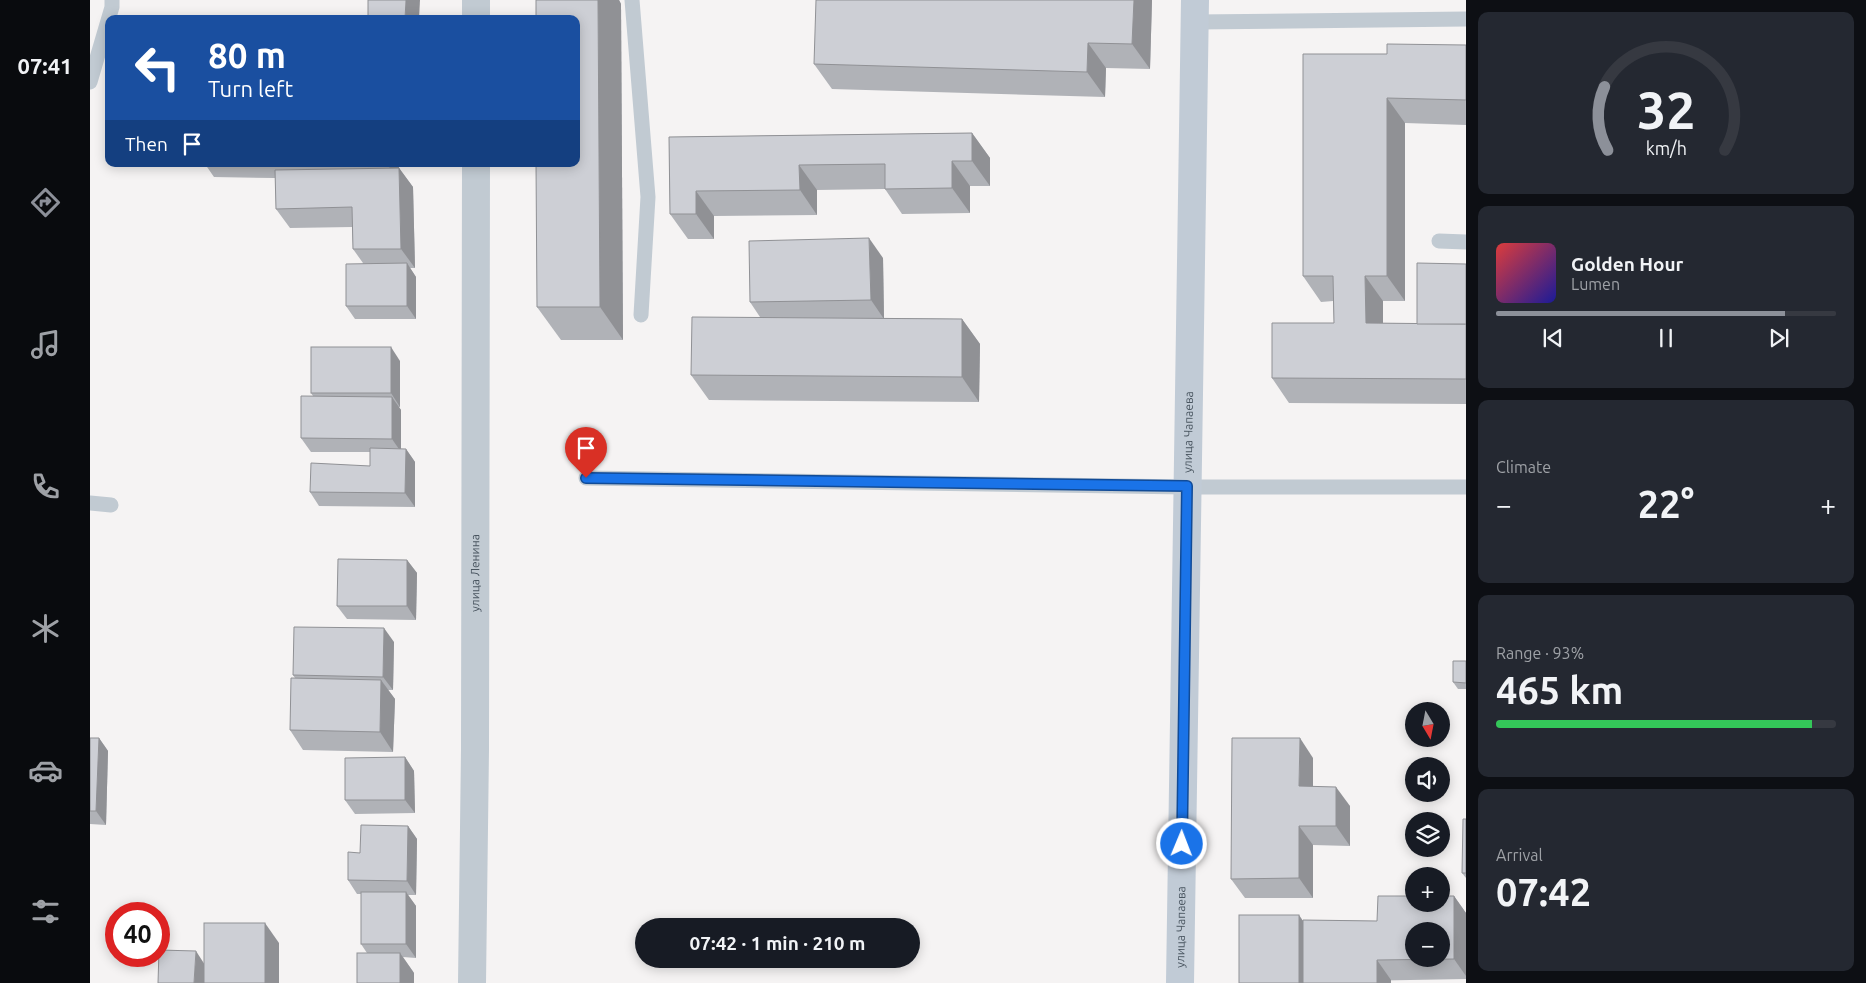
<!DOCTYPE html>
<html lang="en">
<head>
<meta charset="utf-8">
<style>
	:root { --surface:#171b24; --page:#242831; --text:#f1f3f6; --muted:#9ea1a6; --line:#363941; --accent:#8c9099 }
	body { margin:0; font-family:Ubuntu,sans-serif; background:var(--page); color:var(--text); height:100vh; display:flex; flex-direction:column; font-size:19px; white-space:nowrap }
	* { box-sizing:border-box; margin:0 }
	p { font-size:16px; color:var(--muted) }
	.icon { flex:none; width:28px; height:28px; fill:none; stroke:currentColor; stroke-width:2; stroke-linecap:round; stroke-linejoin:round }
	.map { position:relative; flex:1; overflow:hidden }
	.drawer { display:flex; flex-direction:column; gap:12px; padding:12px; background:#0d0f14; width:400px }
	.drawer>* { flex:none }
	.banner { position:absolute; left:15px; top:15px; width:475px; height:152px; border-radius:10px; box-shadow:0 2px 12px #0003; background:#1a4fa0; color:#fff; overflow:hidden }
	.needle { width:32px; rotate:170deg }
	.controls { position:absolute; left:1315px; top:702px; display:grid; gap:10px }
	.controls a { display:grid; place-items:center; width:45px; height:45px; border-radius:50%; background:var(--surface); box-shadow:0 2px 12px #0003; font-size:25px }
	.speed { position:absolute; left:15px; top:902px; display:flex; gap:10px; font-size:25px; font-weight:700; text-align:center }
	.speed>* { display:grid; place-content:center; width:65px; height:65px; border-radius:50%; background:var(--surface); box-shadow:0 2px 12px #0003; line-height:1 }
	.speed .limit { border:8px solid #d22; background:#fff; color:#111 }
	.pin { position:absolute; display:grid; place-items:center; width:42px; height:42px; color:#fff; margin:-51px -21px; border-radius:50% 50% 50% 0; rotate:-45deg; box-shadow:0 0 5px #0007 }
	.pin .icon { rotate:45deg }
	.me { position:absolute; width:55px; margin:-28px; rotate:1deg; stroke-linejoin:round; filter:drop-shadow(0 0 4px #0008) }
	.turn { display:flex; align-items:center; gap:18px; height:105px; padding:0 20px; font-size:22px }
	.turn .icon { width:65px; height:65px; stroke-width:2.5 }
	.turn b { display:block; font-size:35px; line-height:42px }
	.then { display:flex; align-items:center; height:48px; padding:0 20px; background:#0003; gap:10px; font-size:19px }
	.big { font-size:38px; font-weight:700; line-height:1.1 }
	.drawer .card { flex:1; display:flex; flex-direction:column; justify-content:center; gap:8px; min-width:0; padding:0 18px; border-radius:10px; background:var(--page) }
	.drawer .dial { align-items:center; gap:0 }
	.dial svg { height:130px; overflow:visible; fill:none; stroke:var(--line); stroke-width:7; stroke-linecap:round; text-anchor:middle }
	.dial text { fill:var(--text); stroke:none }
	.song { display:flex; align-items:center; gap:15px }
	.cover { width:60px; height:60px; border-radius:8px; background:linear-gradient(135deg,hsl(0 70% 55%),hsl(240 70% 35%)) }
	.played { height:5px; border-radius:2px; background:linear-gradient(90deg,var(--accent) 85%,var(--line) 85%) }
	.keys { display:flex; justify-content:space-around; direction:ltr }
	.heat { display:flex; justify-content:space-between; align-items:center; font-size:28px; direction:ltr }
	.charge { height:8px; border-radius:4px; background:linear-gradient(90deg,#34c759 93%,var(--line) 0) }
	.trip { position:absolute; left:545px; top:918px; width:285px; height:50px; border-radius:25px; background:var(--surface); box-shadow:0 2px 12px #0003; font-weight:700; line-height:50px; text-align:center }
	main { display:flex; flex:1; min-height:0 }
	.tabs { display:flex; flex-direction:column; width:90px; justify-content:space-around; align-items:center; background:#090b0e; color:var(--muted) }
	.tabs .icon { width:35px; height:35px }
	.tabs .selected { color:var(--accent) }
	.tabs b { font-size:22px; color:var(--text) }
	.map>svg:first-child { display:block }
</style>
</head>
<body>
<main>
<nav class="tabs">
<b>07:41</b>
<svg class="icon selected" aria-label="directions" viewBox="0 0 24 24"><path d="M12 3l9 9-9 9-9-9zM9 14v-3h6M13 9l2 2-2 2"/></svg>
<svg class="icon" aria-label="music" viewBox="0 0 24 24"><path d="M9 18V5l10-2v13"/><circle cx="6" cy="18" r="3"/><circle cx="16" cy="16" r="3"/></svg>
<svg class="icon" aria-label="phone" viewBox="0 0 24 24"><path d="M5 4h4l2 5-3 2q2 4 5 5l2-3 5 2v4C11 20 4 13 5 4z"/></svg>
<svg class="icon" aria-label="climate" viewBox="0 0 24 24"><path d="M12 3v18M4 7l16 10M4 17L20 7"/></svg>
<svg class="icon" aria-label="car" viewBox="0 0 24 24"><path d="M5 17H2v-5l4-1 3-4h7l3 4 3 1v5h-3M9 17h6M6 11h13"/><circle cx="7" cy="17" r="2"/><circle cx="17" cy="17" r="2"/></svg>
<svg class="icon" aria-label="filters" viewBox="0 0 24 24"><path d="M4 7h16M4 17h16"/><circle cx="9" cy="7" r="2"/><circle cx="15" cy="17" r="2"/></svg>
</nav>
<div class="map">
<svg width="1376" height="983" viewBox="0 0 1376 983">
	<rect width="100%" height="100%" fill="#f5f3f3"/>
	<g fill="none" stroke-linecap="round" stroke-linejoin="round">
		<!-- lane -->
		<g stroke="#c1cad2" stroke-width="15">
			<polyline points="542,0 558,197 551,315"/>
			<polyline points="1105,22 1376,19"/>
			<polyline points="0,82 22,7 22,0"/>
			<polyline points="1349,241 1376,242"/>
			<polyline points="496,478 1097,487 1376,487"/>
			<polyline points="0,503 21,505"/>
		</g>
		<!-- street -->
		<g stroke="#c1cad2" stroke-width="28">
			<polyline points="386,19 386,0"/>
			<path id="s1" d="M 382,983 L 385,750 L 386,164"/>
		</g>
		<!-- secondary -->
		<path stroke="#c1cbd6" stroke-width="28" id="s2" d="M 1090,983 L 1105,0"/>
	</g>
	<!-- wall -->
	<g fill="#b0b2b7">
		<polygon points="446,0 529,0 531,4 533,340 471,340 447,307"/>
		<polygon points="1062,0 1060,69 1016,68 1015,97 742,89 724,64"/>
		<polygon points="1376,45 1376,125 1315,123 1315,301 1293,301 1293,323 1327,324 1376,264 1376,404 1199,403 1182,378 1244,323 1243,301 1231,302 1213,276 1297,54"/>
		<polygon points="882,133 900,158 900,186 880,186 880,213 812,214 795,189 727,190 727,215 624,216 624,239 598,239 580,214 579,137"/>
		<polygon points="115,164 309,164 309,168 323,187 325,268 320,268 326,277 326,319 265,319 256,306 273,263 263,249 262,227 200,228 186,209 185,178 124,177"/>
		<polygon points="793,258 794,318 872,319 890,344 889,402 619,400 601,375 670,317 660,302"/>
		<polygon points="310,361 310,407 309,407 311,410 311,449 316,449 325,462 325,507 229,506 220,492 280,466 280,452 221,452 211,438 223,396 221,393"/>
		<polygon points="317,560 327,573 326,620 257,619 247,606"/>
		<polygon points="304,642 303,690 298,690 305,699 303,752 213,750 200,730 205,678 203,675"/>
		<polygon points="1376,661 1376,689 1368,689 1363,682"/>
		<polygon points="0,738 9,738 18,751 16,825 0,824"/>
		<polygon points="315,757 324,771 325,813 265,814 255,800"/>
		<polygon points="1223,758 1223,786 1260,806 1260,846 1223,845 1223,898 1155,898 1141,879"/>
		<polygon points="1376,819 1376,878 1372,873"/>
		<polygon points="318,826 327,839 326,895 318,895 326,906 326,958 313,957 324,973 277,953 271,944 271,894 267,894 258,880 270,853"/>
		<polygon points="1364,896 1376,913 1376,979 1149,983 1213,920 1287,921"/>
	</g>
	<!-- shaded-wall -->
	<g fill="#909195">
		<polygon points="316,0 330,0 329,19 315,19"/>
		<polygon points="508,0 529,0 531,4 533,340 510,307"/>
		<polygon points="1044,0 1062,0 1060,69 1042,44"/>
		<polygon points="998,43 1016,68 1015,97 997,72"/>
		<polygon points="1297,98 1315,123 1315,301 1297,276"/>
		<polygon points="882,133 900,158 900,186 882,161"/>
		<polygon points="862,161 880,186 880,213 862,188"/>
		<polygon points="297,164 309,164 308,180"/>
		<polygon points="709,165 727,190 727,215 710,190"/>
		<polygon points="309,168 323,187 325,268 311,249"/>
		<polygon points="606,191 624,216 624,239 606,214"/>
		<polygon points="779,238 793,258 794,319 781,300"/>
		<polygon points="317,263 326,277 326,319 317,306"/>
		<polygon points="1275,276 1293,301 1293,348 1276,323"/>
		<polygon points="872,319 890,344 889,402 872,377"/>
		<polygon points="301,347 310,361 310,407 301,393"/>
		<polygon points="302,397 311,410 311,452 302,439"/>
		<polygon points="316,449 325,462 325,507 315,493"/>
		<polygon points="317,560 327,573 326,620 317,606"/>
		<polygon points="294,628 304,642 303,690 293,677"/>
		<polygon points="291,680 305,699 303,752 290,732"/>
		<polygon points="9,738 18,751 16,825 6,811"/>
		<polygon points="1210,738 1223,758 1223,806 1209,786"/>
		<polygon points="315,757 324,771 325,813 315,800"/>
		<polygon points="1246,787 1260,806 1260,846 1246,826"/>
		<polygon points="318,826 327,839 326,895 317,881"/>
		<polygon points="1209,826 1223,845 1223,898 1209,878"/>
		<polygon points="316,892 326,906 326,958 316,944"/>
		<polygon points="1364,896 1376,913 1376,976 1364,959"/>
		<polygon points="1209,915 1226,940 1226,983 1209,983"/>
		<polygon points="175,923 189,943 189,983 175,983"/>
		<polygon points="106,951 115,965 114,983 104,983"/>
		<polygon points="310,953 324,973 324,983 310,983"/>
		<polygon points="1287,960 1301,980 1301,983 1287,983"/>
	</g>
	<!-- building -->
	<g fill="#cdcfd5" stroke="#909195" fill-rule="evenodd">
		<polygon points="278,0 316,0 315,19 278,19"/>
		<polygon points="446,0 508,0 510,307 447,307 446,164 486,164 486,19 446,19"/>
		<polygon points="726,0 1044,0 1042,44 998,43 997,72 724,64"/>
		<polygon points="1297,44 1376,45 1376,100 1297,98 1297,276 1275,276 1276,323 1376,324 1376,379 1182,378 1182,323 1244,323 1243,276 1213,276 1213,54 1297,54"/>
		<polygon points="882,133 882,161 862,161 862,188 795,189 795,164 709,165 710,190 606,191 606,214 580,214 579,137"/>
		<polygon points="309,168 311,249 263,249 262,207 186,209 185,170"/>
		<polygon points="779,238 781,300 660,302 659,241"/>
		<polygon points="317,263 317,306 256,306 256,264"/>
		<polygon points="1327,263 1376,264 1376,324 1327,324"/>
		<polygon points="602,317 872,319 872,377 601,375"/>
		<rect x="221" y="347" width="80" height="46"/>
		<polygon points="211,396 302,397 302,439 211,438"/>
		<polygon points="280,448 316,449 315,493 220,492 221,463 280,466"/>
		<polygon points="248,559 317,560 317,606 247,606"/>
		<polygon points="204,627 294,628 293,677 203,675"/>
		<polygon points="1363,661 1376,661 1376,683 1363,682"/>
		<polygon points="201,678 291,680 290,732 200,730"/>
		<polygon points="0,738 9,738 6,811 0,811"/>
		<polygon points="1142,738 1210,738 1209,786 1246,787 1246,826 1209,826 1209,878 1141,879"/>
		<polygon points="315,757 315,800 255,800 255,758"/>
		<polygon points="1373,819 1376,819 1376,873 1372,873"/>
		<polygon points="271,825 318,826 317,881 258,880 258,852 270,853"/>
		<rect x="271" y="892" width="45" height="52"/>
		<path d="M 1288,896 L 1324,896 L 1324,904 L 1351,904 L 1351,896 L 1364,896 L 1364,959 L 1287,960 L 1287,983 L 1213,983 L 1213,920 L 1287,921 ZM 1324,931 L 1351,931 L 1351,959 L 1324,959 Z"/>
		<rect x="1149" y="915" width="60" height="68"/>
		<rect x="114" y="923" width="61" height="60"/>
		<polygon points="69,950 106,951 104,983 68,983"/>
		<rect x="267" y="953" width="43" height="30"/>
	</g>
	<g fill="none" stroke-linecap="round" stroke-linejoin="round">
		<!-- route casing -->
		<g stroke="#114b97" stroke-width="12">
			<polyline id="route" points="496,478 1097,486 1092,844"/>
		</g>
		<!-- route -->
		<use href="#route" stroke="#1a73e8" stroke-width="9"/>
	</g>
	<g text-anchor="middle" stroke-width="4.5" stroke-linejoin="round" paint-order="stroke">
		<!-- street labels -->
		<g font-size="12" fill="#4a5661" stroke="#fff">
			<text dy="4" stroke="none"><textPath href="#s2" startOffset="551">улица Чапаева</textPath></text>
			<text dy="4" stroke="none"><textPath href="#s1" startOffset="410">улица Ленина</textPath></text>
			<text dy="4" stroke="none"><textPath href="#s2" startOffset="56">улица Чапаева</textPath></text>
		</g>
	</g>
</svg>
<div class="controls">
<a><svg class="needle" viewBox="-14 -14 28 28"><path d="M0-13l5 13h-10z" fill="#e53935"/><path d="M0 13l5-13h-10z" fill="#9ea1a6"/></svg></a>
<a><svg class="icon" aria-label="sound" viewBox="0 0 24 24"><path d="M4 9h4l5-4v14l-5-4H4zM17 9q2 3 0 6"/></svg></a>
<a><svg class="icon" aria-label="layers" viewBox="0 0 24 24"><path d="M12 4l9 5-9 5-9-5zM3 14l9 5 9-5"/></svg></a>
<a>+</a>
<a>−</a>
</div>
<div class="speed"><div class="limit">40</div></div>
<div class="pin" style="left:496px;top:478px;background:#d93025"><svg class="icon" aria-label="arrive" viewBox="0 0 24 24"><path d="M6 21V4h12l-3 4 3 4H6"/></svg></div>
<svg class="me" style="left:1092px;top:844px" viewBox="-20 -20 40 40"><circle r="17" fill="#1a73e8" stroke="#fff" stroke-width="3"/><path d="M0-11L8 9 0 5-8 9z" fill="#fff"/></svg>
<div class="trip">07:42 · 1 min · 210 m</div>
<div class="banner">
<div class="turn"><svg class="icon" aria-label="left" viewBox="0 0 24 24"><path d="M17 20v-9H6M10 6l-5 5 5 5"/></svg><div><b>80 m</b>Turn left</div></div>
<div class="then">Then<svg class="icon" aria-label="arrive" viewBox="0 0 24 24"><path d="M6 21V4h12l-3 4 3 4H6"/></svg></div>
</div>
</div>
<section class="drawer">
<div class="card dial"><svg viewBox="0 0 100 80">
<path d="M14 69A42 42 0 1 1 86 69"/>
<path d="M14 69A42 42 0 0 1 12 30" stroke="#8c9099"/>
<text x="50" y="56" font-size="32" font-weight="700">32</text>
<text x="50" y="72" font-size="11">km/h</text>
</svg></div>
<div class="card">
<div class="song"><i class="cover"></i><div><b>Golden Hour</b><p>Lumen</p></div></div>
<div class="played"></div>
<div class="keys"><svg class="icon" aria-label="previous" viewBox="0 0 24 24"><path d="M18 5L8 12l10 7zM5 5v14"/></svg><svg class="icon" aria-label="pause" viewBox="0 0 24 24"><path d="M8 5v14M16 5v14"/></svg><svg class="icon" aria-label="next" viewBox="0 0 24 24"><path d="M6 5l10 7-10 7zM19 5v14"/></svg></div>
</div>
<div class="card"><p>Climate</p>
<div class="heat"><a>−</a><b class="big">22°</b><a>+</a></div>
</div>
<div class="card"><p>Range · 93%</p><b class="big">465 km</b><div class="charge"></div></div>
<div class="card"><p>Arrival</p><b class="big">07:42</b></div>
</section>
</main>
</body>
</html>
